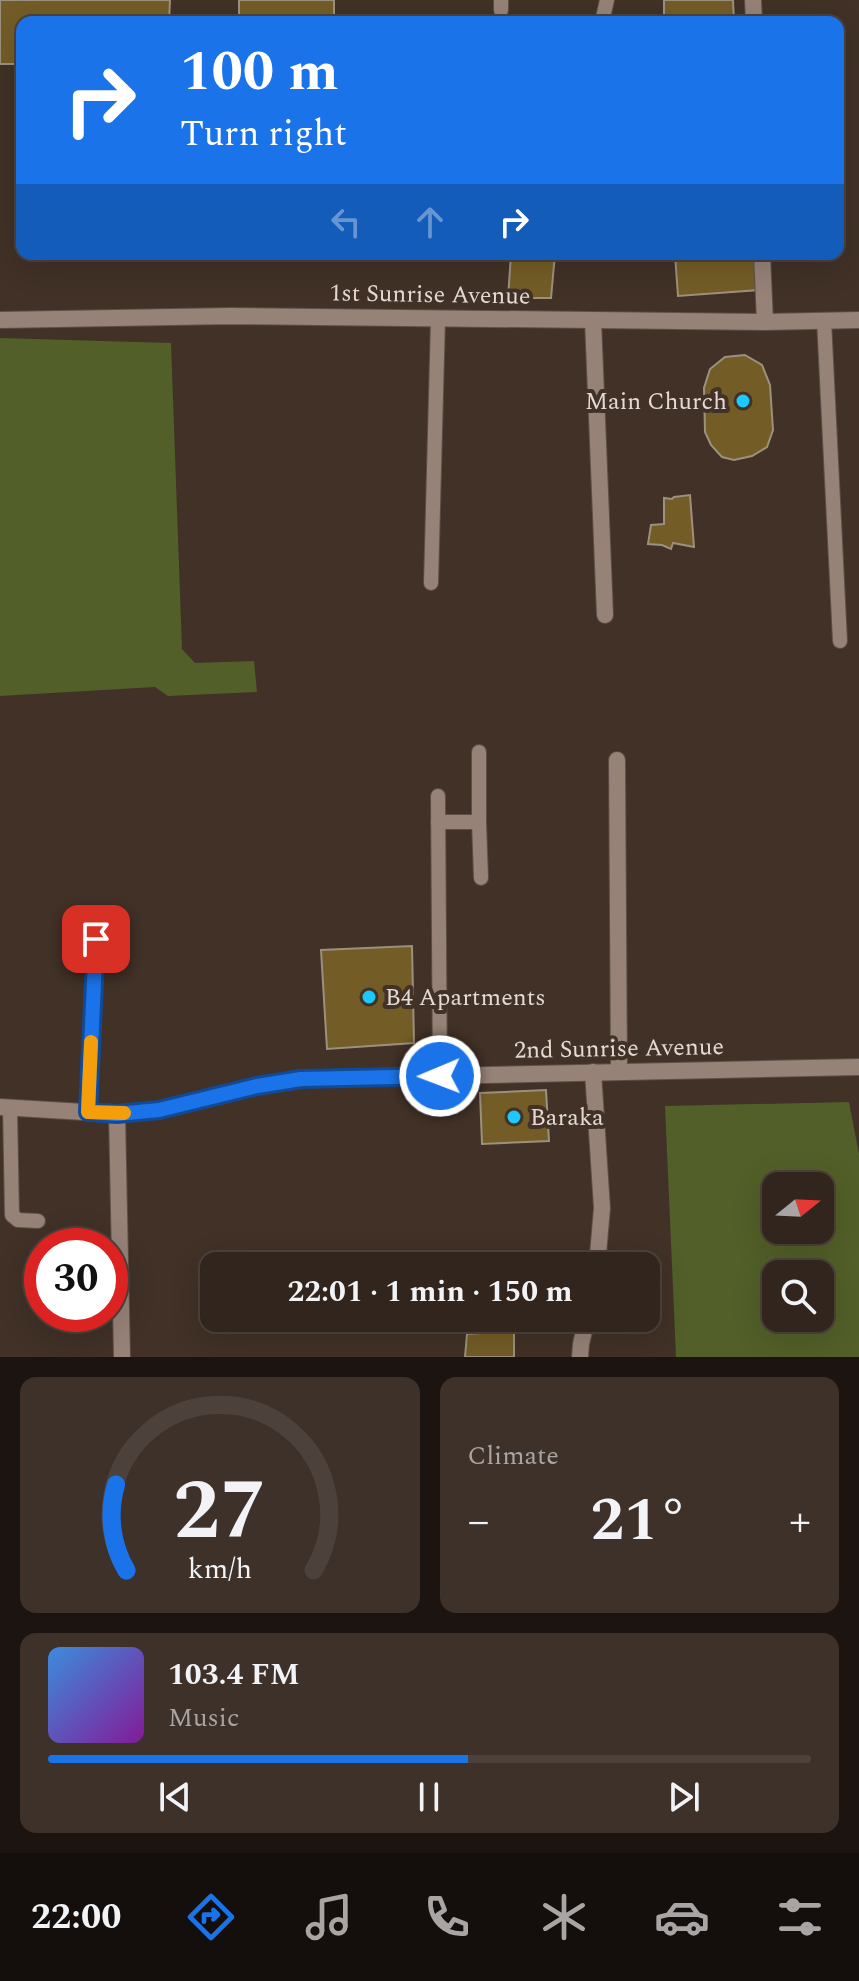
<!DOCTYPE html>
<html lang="en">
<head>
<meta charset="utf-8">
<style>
	:root { --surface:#31251d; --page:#3d312a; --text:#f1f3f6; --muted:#a8a5a4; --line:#4c423b; --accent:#1a73e8 }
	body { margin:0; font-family:Spectral,serif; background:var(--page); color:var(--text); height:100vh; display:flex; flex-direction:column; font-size:30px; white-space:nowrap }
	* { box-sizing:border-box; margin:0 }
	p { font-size:26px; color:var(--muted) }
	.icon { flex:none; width:44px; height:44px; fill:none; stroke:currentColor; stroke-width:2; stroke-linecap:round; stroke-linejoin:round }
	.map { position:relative; height:1357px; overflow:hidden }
	.details { display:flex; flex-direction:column; gap:20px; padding:20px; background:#1b1410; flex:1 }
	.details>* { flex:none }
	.top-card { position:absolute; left:16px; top:16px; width:828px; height:244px; border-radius:16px; box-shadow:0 8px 32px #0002,0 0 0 2px var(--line); background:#1a73e8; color:#fff; overflow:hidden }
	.needle { width:52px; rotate:72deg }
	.fabs { position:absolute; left:762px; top:1172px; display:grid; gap:16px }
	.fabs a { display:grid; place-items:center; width:72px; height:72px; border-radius:16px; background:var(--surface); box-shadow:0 8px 32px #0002,0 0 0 2px var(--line); font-size:40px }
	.speed { position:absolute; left:24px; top:1228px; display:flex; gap:16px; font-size:40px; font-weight:700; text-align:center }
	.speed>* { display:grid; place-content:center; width:104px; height:104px; border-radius:50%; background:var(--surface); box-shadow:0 8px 32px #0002,0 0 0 2px var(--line); line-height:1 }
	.speed .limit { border:12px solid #d22; background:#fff; color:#111 }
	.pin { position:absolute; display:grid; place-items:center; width:68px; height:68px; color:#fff; margin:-34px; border-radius:16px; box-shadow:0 4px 12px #0006 }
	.me { position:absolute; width:88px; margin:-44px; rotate:269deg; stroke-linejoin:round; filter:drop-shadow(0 0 6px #0008) }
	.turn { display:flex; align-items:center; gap:28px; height:168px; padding:0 32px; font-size:36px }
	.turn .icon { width:104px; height:104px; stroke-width:2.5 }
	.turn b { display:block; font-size:56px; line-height:68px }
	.lanes { display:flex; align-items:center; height:76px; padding:0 32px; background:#0003; justify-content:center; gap:40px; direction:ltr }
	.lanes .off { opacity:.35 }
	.big { font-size:60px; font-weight:700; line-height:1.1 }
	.details .card { flex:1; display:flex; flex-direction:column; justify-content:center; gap:12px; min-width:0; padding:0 28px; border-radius:16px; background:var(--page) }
	.details .dial { align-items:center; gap:0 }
	.dial svg { height:208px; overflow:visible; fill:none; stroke:var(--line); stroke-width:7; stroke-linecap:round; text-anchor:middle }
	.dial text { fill:var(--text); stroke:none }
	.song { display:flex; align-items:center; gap:24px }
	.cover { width:96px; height:96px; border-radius:12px; background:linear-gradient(135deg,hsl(210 70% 55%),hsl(290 70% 35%)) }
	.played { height:8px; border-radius:4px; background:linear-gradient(90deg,var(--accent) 55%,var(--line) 55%) }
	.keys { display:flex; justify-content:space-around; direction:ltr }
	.heat { display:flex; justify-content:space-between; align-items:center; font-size:44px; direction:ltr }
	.details .tiles { flex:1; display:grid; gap:20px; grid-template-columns:1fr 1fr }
	.card:last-child { grid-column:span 2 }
	.trip { position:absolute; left:200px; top:1252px; width:460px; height:80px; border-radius:16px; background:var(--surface); box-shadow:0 8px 32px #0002,0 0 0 2px var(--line); font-weight:700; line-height:80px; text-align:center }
	.dock { display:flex; height:128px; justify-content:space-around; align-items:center; background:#140f0c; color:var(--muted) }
	.dock .icon { width:56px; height:56px }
	.dock .on { color:var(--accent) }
	.dock b { font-size:36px; color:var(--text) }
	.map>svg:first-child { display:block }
</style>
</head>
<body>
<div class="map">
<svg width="859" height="1357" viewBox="0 0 859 1357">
	<rect width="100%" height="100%" fill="#413127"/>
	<!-- green -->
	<g fill="#525f28" fill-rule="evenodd">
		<polygon points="0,338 171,343 182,649 195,663 254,661 257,692 168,696 155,687 0,696"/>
		<path d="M 849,1102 L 859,1154 L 859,1357 L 676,1357 L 665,1106 ZM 776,1186 L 820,1186 L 820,1230 L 776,1230 ZM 776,1274 L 820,1274 L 820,1318 L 776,1318 Z"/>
	</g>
	<!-- building -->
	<g fill="#735c26" stroke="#9a917e" stroke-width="2">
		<polygon points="0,0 170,0 169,22 22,22 22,64 0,64"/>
		<rect x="239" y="0" width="95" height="22"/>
		<polygon points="664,0 733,0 734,22 664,22"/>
		<polygon points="511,254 555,254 551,298 508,298"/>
		<polygon points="675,254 756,254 759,290 678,296"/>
		<polygon points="745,355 762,365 770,385 773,430 767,447 752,456 734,460 722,457 711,445 705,432 704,388 710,369 725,357"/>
		<polygon points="690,495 694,547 673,543 671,549 662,545 648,544 651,525 664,524 664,498 672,499 674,497"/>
		<polygon points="412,946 414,1043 327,1049 321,950"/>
		<polygon points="546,1090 549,1141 482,1144 480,1093"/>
		<polygon points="514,1331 514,1357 465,1357 467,1334"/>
	</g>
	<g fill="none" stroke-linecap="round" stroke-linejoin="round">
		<!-- service casing -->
		<g stroke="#5d4e47" stroke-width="16">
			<g id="service">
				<polyline points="501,0 501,10"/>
				<polyline points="602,22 607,0"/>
				<polyline points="824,320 840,641"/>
				<polyline points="431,583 438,319"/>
				<polyline points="438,796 440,1076"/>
				<polyline points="438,822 479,822 479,752"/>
				<polyline points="479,822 481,878"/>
				<polyline points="10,1108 12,1215 18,1220 38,1221"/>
				<polyline points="88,1112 96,939"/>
			</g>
		</g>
		<!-- minor casing -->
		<g stroke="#5d4e47" stroke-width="18">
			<g id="minor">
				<polyline points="753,0 754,22"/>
				<polyline points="762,254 765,322"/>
				<polyline points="0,320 230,316 765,322 859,320"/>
				<polyline points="593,320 605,615"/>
				<polyline points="617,760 619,1071"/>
				<polyline points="593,1072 602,1208 597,1266"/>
				<polyline points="0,1107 117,1114 159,1110 257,1086 301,1079 859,1067"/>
				<polyline points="117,1114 122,1357"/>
				<polyline points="580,1357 581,1344 587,1318"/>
			</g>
		</g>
		<!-- service -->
		<use href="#service" stroke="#968277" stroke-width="14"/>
		<!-- minor -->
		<use href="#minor" stroke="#968277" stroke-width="16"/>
	</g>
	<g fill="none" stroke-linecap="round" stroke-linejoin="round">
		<!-- route casing -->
		<g stroke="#114b97" stroke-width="20">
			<polyline id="route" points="96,939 88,1112 117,1114 159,1110 257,1086 301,1079 440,1076"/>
		</g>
		<!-- route -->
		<use href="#route" stroke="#1a73e8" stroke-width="14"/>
		<!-- slow -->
		<polyline stroke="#f59e0b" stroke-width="14" points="91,1042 88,1112 124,1113"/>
	</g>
	<!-- markers -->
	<g fill="#1cc9fc" stroke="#413127" stroke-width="3">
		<circle cx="743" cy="401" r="8"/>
		<circle cx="369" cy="997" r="8"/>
		<circle cx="514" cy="1117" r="8"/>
	</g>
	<g text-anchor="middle" stroke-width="8" stroke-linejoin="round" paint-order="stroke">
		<!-- street labels -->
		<g font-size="24" fill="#e4dad3" stroke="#413127">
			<text transform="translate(430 294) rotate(1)" y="8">1st Sunrise Avenue</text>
			<text transform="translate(619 1048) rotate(-1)" y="8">2nd Sunrise Avenue</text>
		</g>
		<!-- poi labels -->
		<g font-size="24" fill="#e4dad3" stroke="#413127" text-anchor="start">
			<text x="727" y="409" text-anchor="end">Main Church</text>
			<text x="385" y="1005">B4 Apartments</text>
			<text x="530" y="1125">Baraka</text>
		</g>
	</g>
</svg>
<div class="fabs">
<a><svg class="needle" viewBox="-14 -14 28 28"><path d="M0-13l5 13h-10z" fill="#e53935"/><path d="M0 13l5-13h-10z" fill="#a8a5a4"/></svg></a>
<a><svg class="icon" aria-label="search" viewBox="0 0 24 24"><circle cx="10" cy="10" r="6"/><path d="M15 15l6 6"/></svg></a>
</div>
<div class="speed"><div class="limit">30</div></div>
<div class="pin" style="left:96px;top:939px;background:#d93025"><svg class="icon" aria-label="arrive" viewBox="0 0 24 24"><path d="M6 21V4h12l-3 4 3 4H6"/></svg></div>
<svg class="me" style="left:440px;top:1076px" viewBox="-20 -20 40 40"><circle r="17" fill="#1a73e8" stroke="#fff" stroke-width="3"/><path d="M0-11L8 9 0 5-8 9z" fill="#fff"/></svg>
<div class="trip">22:01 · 1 min · 150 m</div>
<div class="top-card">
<div class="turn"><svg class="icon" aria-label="right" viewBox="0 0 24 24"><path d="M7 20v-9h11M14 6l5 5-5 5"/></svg><div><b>100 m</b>Turn right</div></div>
<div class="lanes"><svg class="icon off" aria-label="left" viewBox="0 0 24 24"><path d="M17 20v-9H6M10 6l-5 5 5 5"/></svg><svg class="icon off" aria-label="ahead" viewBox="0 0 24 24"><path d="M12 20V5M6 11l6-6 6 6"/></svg><svg class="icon" aria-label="right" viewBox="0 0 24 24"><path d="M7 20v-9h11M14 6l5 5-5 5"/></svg></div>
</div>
</div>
<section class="details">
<div class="tiles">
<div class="card dial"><svg viewBox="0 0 100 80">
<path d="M14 69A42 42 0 1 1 86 69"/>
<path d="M14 69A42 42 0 0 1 10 36" stroke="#1a73e8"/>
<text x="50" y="56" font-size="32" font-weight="700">27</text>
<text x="50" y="72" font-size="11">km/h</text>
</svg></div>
<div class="card"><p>Climate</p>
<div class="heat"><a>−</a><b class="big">21°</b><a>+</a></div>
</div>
<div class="card">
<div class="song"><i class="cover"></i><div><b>103.4 FM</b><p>Music</p></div></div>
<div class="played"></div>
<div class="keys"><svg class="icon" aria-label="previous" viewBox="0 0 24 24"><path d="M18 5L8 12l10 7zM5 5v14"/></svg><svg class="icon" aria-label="pause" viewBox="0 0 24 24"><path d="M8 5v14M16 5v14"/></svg><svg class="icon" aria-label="next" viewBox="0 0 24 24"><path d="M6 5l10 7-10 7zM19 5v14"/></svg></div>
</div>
</div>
</section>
<nav class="dock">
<b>22:00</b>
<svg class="icon on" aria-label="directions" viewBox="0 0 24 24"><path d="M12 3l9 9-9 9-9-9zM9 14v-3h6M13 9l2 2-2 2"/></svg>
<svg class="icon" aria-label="music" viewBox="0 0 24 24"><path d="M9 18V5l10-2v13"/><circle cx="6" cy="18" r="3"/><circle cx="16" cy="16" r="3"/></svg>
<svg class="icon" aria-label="phone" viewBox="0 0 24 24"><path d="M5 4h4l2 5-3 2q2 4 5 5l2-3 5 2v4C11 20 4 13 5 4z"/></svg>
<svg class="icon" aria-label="climate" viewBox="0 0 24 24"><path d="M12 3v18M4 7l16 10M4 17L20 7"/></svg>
<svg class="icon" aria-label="car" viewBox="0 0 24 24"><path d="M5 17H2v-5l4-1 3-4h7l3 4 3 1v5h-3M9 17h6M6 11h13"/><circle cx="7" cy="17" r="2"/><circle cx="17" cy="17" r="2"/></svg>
<svg class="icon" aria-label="filters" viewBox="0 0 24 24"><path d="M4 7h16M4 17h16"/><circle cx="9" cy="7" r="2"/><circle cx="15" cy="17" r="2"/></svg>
</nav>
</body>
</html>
